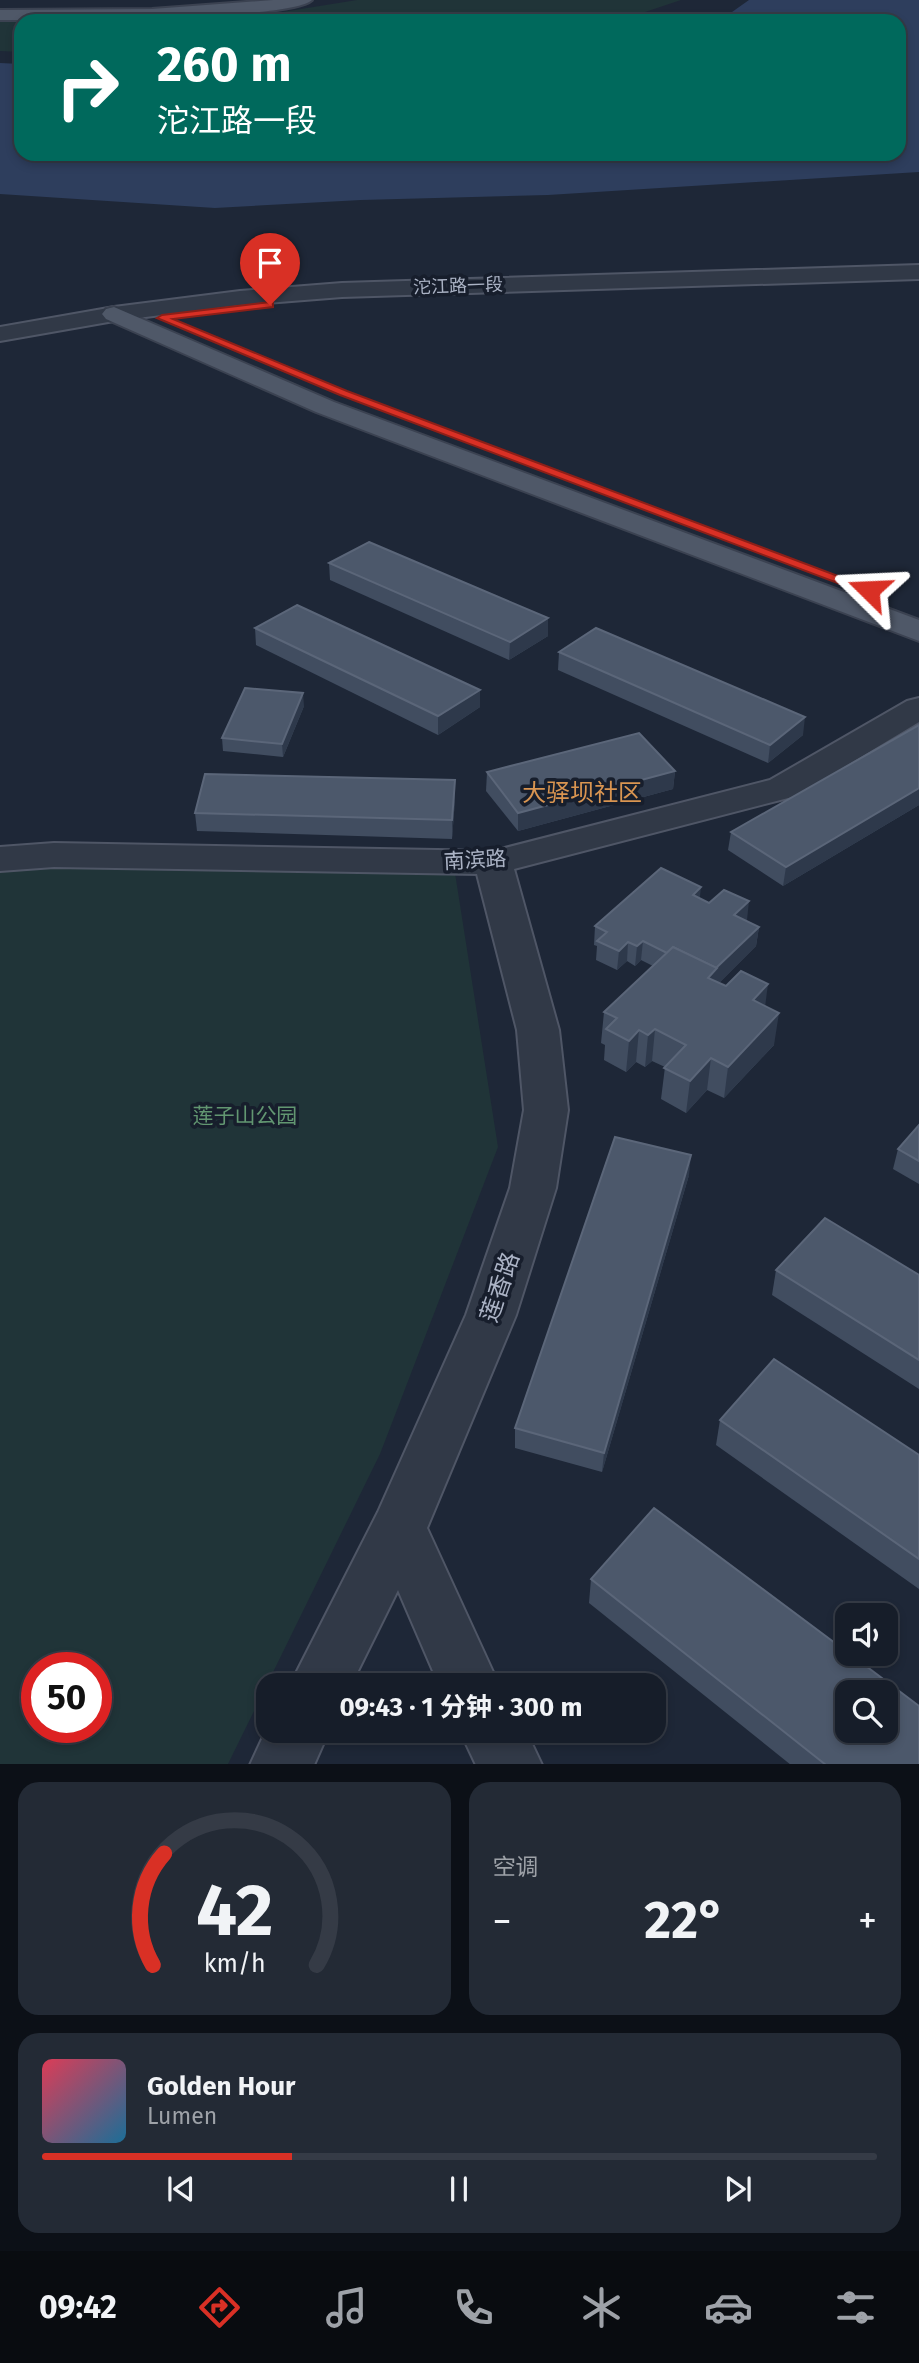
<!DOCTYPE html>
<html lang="zh">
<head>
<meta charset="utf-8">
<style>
	:root { --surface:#161d29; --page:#232a35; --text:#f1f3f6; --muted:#9ea2a8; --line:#353b46; --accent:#d93025 }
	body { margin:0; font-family:"Fira Sans","Noto Sans SC",sans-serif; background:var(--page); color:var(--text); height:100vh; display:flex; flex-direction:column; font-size:26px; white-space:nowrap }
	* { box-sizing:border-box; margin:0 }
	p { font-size:23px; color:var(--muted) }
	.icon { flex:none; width:38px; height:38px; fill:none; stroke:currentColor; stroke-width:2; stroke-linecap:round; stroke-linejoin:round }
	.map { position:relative; height:1764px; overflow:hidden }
	.panel { display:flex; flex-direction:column; gap:18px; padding:18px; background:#0c1017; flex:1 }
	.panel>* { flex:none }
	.top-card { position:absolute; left:14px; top:14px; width:892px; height:147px; border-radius:21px; box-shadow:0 4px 10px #0003,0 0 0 2px var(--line); background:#00695c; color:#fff; overflow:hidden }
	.controls { position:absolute; left:835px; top:1603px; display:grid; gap:14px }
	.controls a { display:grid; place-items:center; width:63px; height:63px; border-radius:14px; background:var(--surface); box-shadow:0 4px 10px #0003,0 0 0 2px var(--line); font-size:35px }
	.speed { position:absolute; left:21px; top:1652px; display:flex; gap:14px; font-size:35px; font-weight:700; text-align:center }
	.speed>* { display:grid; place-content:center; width:91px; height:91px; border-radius:50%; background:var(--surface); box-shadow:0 4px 10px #0003,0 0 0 2px var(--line); line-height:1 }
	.speed .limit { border:10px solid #d22; background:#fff; color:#111 }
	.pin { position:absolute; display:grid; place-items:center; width:60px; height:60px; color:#fff; margin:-72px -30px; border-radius:50% 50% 50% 0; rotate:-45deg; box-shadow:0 0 7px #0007 }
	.pin .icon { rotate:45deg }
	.me { position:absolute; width:77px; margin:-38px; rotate:291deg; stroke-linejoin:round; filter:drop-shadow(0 0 5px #0008) }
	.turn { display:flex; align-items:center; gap:24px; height:147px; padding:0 28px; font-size:32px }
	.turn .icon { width:91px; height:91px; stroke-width:2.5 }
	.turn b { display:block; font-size:49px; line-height:60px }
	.big { font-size:52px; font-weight:700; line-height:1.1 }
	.panel .widget { flex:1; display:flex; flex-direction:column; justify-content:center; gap:10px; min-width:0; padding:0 24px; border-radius:21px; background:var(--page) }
	.panel .dial { align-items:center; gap:0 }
	.dial svg { height:182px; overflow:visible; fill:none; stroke:var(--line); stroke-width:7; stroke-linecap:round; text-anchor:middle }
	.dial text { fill:var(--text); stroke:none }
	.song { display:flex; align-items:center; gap:21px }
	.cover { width:84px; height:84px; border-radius:10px; background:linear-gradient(135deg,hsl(350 70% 55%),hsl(200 70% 35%)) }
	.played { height:7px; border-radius:4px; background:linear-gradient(90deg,var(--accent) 30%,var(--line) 30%) }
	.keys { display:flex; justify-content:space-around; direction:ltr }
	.heat { display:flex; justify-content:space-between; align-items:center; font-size:38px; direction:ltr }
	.panel .tiles { flex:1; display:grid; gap:18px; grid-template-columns:1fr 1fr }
	.widget:last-child { grid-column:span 2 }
	.trip { position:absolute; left:256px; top:1673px; width:410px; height:70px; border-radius:21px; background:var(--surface); box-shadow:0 4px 10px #0003,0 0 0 2px var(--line); font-weight:700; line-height:70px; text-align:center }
	.menu { display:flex; height:112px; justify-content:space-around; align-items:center; background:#090c10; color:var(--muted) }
	.menu .icon { width:49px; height:49px }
	.menu .active { color:var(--accent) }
	.menu b { font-size:32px; color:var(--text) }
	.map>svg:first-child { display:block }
</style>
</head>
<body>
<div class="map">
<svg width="919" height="1765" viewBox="0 0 919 1765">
	<rect width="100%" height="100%" fill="#1e2737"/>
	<!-- green -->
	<g fill="#203438" fill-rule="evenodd">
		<polygon points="357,0 681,0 618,21 170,21 270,14"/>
		<polygon points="0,22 21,22 21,52 0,51"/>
		<path d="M 32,868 L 395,870 L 455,873 L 498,1147 L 380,1454 L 228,1764 L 0,1765 L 0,870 ZM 37,1668 L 96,1668 L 96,1727 L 37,1727 Z"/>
	</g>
	<!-- water -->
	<polygon fill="#2e3e5d" points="749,0 919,0 919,172 548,195 361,200 215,208 0,194 0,63 21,64 21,154 900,154 900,21 709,21 732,12"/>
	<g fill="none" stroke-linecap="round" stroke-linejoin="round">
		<!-- minor casing -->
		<g stroke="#4f5666" stroke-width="4">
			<g id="minor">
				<polygon points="919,265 919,279 342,297 240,305 114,321 0,341 0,327 114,307 240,291 342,283"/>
				<polygon points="919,698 919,722 796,796 514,869 559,1030 568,1110 556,1188 516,1315 427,1528 499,1685 439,1685 398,1590 351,1685 290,1685 378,1512 466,1315 510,1188 524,1110 517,1030 477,874 54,867 0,871 0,847 54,843 493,851 770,780 907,701"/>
				<polygon points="268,1726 268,1731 329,1731 314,1765 250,1765"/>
				<polygon points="460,1731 526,1731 542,1765 476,1765"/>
			</g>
		</g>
		<!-- major casing -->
		<g stroke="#3b4251" stroke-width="4">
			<g id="major">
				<path d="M 273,0 L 312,0 C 290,21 44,20 0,20 L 0,10 L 152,9 Z"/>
				<polygon points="114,307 334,402 919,620 919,641 316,412 106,319 102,314 106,309"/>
			</g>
		</g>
		<!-- minor -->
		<use href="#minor" fill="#313947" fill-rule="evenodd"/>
		<!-- major -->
		<use href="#major" fill="#4f5868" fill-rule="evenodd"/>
	</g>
	<!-- wall -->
	<g fill="#414d60">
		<polygon points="329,563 548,636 509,660 330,580"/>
		<polygon points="255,628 480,707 438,735 256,645"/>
		<polygon points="559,652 803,735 768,763 558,670"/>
		<polygon points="304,706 283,757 223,751 222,738"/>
		<polygon points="919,725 919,805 783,886 728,850 731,832"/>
		<polygon points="675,771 673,789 518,831 486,791 487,772"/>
		<polygon points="455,780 455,799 452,839 197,831 195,813"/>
		<polygon points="700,899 759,927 756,946 719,983 765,1006 774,1045 724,1098 707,1090 686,1113 661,1099 665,1067 652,1061 645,1067 636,1062 626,1072 604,1060 605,1045 601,1043 604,1012 653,966 641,960 635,966 627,961 617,970 596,960 597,946 594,945 595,926"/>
		<polygon points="919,1125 919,1184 893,1169 898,1149"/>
		<polygon points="689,1175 602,1472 515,1448 515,1428"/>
		<polygon points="776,1270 919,1275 919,1389 772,1295"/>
		<polygon points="720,1420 919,1455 919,1589 716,1445"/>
		<polygon points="591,1579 919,1765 791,1765 589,1603"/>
	</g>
	<!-- shaded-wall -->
	<g fill="#2e394b">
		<polygon points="548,618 548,636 509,660 510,642"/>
		<polygon points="480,690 480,707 438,735 438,716"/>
		<polygon points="303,693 304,706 283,757 282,744"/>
		<polygon points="805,717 803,735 768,763 770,745"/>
		<polygon points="675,771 673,789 518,831 518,813"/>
		<polygon points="455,780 455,799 452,839 452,820"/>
		<polygon points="919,788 919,805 783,886 786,867"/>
		<polygon points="701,887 699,906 693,895"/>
		<polygon points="749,901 747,920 732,935 734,915"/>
		<polygon points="759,927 756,946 715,987 708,978 710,974"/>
		<polygon points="643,941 641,960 635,966 637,946"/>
		<polygon points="628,942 627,961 617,970 619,951"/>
		<polygon points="768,984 764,1015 753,1000"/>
		<polygon points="779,1013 774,1045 724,1098 728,1067"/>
		<polygon points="655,1029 652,1061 645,1067 648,1035"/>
		<polygon points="639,1030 636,1062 626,1072 629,1041"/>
		<polygon points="711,1058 707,1090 686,1113 690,1081"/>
		<polygon points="691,1155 689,1175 602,1472 604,1453"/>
	</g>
	<!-- building -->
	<g fill="#4c586b" stroke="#5b6679" stroke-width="2" fill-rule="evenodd">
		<polygon points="369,542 548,618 510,642 329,563"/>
		<polygon points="297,605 480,690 438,716 255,628"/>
		<polygon points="596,628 805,717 770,745 559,652"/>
		<polygon points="245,688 303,693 282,744 222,738"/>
		<polygon points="919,725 919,788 786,867 731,832"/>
		<polygon points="639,733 675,771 518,813 487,772"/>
		<polygon points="205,774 455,780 452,820 195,813"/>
		<polygon points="661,868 701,887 693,895 709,903 724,890 749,901 734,915 759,927 716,968 673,947 667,953 643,941 637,946 628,942 619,951 597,941 607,932 595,926"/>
		<polygon points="673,947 717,968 708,978 726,986 741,971 768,984 753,1000 779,1013 728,1067 711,1058 690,1081 664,1068 686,1045 655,1029 648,1035 639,1030 629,1041 606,1029 617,1018 604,1012"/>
		<polygon points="919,1125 919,1161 898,1149"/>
		<polygon points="615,1137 691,1155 604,1453 515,1428"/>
		<polygon points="825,1218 919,1275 919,1360 776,1270"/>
		<polygon points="774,1359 919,1455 919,1559 720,1420"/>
		<path d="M 654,1508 L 847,1652 L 847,1654 L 850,1654 L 919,1706 L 919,1765 L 826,1765 L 591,1579 ZM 847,1692 L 886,1692 L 886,1731 L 847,1731 Z"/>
	</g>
	<!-- route -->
	<polygon fill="#d93025" stroke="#8d1f18" stroke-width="2" points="270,302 273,303 273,307 173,319 347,391 875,590 869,594 864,593 340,395 157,318 162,315"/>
	<g text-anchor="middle" stroke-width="7" stroke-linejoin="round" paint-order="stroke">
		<!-- far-street labels -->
		<g font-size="18" fill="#abb3c5" stroke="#171e2c">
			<text transform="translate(458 286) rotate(-2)" y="6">沱江路一段</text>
		</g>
		<!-- street labels -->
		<g font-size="21" fill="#abb3c5" stroke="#171e2c">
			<text transform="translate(475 860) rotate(-3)" y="7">南滨路</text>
		</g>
		<!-- park labels -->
		<g font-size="21" fill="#629671" stroke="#171e2c">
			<text x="245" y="1123">莲子山公园</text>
		</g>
		<!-- quarter labels -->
		<g font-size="24" fill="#d99551" stroke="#171e2c">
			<text x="582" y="801">大驿坝社区</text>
		</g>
		<!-- near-street labels -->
		<g font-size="24" fill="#abb3c5" stroke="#171e2c">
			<text transform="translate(500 1287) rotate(-71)" y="8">莲香路</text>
		</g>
	</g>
</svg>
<div class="controls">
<a><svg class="icon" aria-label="sound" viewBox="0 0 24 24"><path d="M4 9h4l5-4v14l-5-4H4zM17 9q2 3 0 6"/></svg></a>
<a><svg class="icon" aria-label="search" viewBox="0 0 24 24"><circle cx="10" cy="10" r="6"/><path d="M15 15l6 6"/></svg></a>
</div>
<div class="speed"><div class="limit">50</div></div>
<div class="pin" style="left:270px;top:305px;background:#d93025"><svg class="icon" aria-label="arrive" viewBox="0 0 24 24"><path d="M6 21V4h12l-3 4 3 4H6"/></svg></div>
<svg class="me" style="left:869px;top:590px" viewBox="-20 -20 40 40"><path d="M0-17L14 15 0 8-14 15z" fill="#d93025" stroke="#fff" stroke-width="4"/></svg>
<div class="trip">09:43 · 1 分钟 · 300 m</div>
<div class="top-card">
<div class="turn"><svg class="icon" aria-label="right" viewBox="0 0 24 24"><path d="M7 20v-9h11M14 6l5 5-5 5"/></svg><div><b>260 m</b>沱江路一段</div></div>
</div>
</div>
<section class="panel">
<div class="tiles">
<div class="widget dial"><svg viewBox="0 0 100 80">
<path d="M14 69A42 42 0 1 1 86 69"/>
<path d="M14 69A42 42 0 0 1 19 20" stroke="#d93025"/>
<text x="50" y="56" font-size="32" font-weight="700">42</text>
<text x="50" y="72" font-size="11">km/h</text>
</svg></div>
<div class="widget"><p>空调</p>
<div class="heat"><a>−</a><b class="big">22°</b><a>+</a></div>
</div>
<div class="widget">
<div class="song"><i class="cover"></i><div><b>Golden Hour</b><p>Lumen</p></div></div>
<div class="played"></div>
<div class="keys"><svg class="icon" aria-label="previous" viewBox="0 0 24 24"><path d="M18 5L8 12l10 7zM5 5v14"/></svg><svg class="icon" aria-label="pause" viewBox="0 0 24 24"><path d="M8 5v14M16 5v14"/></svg><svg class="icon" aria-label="next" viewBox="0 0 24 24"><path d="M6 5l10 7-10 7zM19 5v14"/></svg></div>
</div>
</div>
</section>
<nav class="menu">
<b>09:42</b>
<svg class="icon active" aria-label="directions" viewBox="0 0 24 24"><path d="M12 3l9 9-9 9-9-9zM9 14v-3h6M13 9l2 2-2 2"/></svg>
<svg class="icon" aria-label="music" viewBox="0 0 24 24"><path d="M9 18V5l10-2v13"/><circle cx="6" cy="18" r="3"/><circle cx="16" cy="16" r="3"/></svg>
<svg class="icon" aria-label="phone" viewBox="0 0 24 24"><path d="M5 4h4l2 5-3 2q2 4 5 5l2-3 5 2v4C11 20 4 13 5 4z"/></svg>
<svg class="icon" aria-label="climate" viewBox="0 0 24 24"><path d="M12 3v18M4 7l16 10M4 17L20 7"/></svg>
<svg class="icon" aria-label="car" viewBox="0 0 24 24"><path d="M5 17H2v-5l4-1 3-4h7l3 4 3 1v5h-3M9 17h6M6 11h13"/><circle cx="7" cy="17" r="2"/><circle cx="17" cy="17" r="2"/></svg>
<svg class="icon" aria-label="filters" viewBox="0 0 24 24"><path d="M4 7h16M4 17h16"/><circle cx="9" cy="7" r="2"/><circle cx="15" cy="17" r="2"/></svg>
</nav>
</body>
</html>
